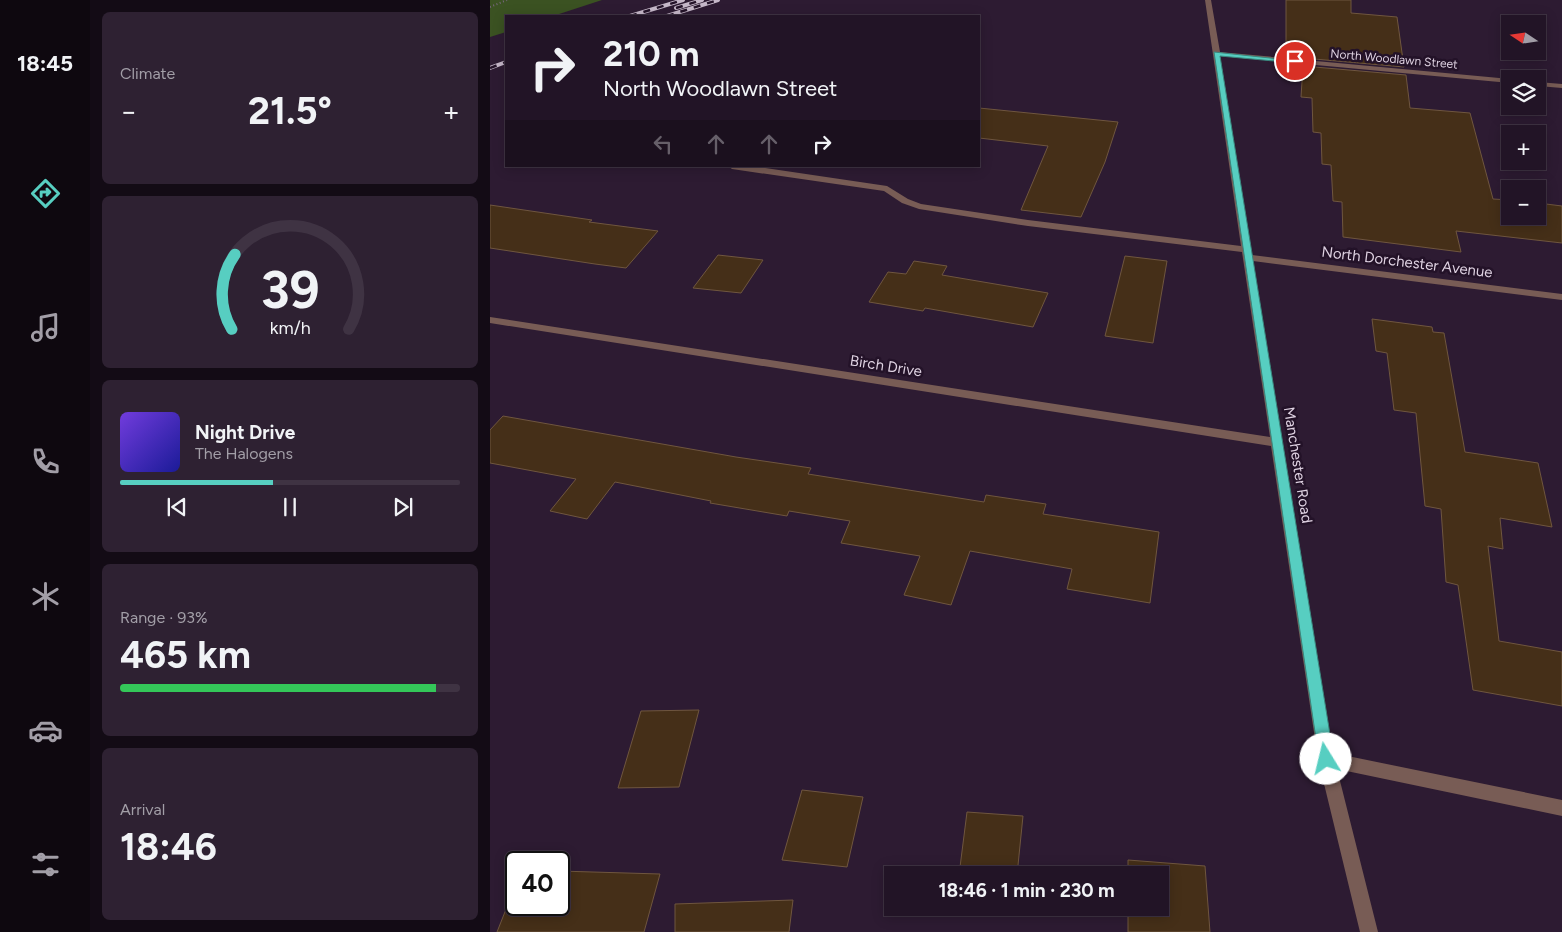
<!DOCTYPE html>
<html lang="en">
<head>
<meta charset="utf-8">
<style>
	:root { --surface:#221426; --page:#2e2132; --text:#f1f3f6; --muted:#a29ea7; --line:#3f3343; --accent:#57cec1 }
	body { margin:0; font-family:Figtree,sans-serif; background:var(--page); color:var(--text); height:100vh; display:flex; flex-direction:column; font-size:19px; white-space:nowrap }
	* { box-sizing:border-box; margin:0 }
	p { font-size:16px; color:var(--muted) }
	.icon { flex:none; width:28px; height:28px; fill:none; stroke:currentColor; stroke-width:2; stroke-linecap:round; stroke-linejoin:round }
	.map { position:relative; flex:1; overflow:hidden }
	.sheet { display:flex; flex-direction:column; gap:12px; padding:12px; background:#130b15; width:400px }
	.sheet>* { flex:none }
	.banner { position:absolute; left:15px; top:15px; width:475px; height:152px; border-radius:0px; box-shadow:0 2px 12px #0003,0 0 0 1px var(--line); background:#221426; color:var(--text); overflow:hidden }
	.needle { width:32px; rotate:283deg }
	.tools { position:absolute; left:1011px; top:15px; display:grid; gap:10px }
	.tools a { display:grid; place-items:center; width:45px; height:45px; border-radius:0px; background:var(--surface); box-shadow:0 2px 12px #0003,0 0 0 1px var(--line); font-size:25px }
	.speed { position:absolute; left:15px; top:851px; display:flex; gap:10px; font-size:25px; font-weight:700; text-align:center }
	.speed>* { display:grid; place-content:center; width:65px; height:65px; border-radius:50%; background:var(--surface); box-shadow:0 2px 12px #0003,0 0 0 1px var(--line); line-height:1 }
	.speed .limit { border:2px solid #111; border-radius:8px; background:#fff; color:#111 }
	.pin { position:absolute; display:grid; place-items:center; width:42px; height:42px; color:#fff; margin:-21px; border:2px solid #fff; border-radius:50%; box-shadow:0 1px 5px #0007 }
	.me { position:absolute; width:55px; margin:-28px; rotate:351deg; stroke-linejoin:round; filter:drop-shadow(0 0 4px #0008) }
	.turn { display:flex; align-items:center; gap:18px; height:105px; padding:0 15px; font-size:22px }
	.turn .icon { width:65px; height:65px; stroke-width:2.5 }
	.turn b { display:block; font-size:35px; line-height:42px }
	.lanes { display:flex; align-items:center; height:48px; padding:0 15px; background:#0003; justify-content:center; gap:25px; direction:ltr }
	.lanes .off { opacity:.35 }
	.big { font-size:38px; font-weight:700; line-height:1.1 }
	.sheet .card { flex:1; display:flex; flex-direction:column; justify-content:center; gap:8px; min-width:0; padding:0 18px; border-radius:8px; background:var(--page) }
	.sheet .dial { align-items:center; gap:0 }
	.dial svg { height:130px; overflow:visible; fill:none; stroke:var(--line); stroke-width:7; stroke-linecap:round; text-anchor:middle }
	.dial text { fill:var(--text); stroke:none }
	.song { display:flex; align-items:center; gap:15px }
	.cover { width:60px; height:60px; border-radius:8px; background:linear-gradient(135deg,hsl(260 70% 55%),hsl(240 70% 35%)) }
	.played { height:5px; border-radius:2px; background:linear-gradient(90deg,var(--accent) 45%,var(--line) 45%) }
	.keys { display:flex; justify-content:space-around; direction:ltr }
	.heat { display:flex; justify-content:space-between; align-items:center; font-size:28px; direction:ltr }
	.charge { height:8px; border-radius:4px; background:linear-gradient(90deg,#34c759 93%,var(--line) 0) }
	.trip { position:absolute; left:394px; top:866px; width:285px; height:50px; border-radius:0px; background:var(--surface); box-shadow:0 2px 12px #0003,0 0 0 1px var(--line); font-weight:700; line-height:50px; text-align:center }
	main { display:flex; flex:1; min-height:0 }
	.dock { display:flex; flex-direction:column; width:90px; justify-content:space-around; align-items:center; background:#0e080f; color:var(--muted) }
	.dock .icon { width:35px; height:35px }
	.dock .on { color:var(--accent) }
	.dock b { font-size:22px; color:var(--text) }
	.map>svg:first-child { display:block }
</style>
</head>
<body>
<main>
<nav class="dock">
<b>18:45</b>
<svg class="icon on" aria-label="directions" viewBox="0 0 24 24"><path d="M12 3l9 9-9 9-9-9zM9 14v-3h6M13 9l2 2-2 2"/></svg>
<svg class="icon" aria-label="music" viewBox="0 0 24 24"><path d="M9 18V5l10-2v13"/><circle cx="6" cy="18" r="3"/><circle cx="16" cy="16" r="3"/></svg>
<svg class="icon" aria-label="phone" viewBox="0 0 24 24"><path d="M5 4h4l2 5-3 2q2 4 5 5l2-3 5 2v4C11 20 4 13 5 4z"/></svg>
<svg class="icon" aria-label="climate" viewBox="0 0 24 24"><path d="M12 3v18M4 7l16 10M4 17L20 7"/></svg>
<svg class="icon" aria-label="car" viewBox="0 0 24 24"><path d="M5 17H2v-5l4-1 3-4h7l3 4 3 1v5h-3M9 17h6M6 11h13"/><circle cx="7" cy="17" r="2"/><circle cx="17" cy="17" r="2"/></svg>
<svg class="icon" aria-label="filters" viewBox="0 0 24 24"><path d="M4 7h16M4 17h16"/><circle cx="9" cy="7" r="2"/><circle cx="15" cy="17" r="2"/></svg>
</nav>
<section class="sheet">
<div class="card"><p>Climate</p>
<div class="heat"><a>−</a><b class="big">21.5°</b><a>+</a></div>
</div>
<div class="card dial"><svg viewBox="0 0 100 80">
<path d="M14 69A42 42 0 1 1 86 69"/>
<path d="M14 69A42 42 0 0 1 16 23" stroke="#57cec1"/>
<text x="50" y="56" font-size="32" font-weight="700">39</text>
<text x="50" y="72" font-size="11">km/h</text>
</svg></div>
<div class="card">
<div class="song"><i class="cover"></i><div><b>Night Drive</b><p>The Halogens</p></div></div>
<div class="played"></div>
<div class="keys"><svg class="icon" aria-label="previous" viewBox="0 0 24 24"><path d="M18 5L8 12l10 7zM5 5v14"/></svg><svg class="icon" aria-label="pause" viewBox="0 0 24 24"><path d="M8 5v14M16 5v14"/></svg><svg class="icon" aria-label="next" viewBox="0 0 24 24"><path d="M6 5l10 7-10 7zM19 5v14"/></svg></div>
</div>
<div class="card"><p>Range · 93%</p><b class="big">465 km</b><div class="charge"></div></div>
<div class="card"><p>Arrival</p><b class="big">18:46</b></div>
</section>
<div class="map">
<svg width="1072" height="932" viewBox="0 0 1072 932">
	<rect width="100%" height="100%" fill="#2d1b32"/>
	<!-- green -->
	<polygon fill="#3b5222" points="0,0 112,0 63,16 16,16 16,32 0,37"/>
	<!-- building -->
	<g fill="#452f18" stroke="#6f563f">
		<polygon points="796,0 861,0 861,13 907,17 914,67 813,58 814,44 796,43"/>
		<polygon points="813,66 916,75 920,108 980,113 1003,199 1020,200 1020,216 1048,216 1048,203 1072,206 1072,243 966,231 971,252 853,237 852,202 843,201 841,165 832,164 831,133 823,132 822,98 811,97"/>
		<polygon points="489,108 628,122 615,162 591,217 531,210 558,146 489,138"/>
		<polygon points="0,205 102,220 99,222 168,231 136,268 105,264 0,248"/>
		<polygon points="228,255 273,260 251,293 203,288"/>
		<polygon points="635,256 677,261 663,343 615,336"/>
		<polygon points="424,261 457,266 452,275 558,293 543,327 435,308 433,311 379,302 398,272 416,274"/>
		<polygon points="882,319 942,327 943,332 954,333 975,452 1048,463 1062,527 1010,518 1013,549 998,546 1009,641 1072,652 1072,706 983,690 968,585 956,582 951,509 935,506 926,413 904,410 897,353 886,351"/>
		<polygon points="13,416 246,457 321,468 318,474 494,502 496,495 556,504 553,514 669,532 660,603 577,589 582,569 480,551 461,605 414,595 430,556 351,543 360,521 299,511 297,516 220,503 221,501 125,482 97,519 60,511 86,479 0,463 0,430"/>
		<polygon points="209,710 189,787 128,788 151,711"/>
		<polygon points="312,790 373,797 357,867 292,860"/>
		<polygon points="477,812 533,816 527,875 469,875"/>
		<polygon points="638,860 715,866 720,932 638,932 638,908 670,908 670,875 638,875"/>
		<polygon points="69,871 170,874 154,932 7,932 26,884 26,905 69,905"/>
		<polygon points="303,900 299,932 185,932 185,904"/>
	</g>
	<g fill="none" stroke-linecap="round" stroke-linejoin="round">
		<!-- path -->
		<polyline stroke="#76667a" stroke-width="2" stroke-dasharray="1 2.5" stroke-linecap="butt" points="0,7 17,0"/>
		<!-- minor -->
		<g fill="#785c55" fill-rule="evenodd">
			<polygon points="715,0 721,0 730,52 1020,79 1020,83 730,56 762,255 1072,294 1072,300 763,261 843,753 1072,800 1072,816 847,769 888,932 870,932 828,759 781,446 0,323 0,317 780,437 752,252 538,226 429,209 412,203 394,191 242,169 238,166 261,166 397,186 418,199 431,204 538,220 751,246"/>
			<polygon points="1048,82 1072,84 1072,88 1048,86"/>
		</g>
		<!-- rail casing -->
		<g stroke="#c6b8c9" stroke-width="4">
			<g id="rail">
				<polyline points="186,8 212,0"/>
				<polyline points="140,16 193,0"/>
				<polyline points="177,16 228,0"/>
				<polyline points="0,68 16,62"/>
			</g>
		</g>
		<!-- rail -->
		<use href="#rail" stroke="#231228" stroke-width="2.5" stroke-dasharray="7" stroke-linecap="butt"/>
	</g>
	<!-- route -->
	<polygon fill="#57cec1" stroke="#39867d" points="724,52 808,61 805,63 730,56 844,759 842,764 836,766 831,764 829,759"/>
	<g text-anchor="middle" stroke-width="5" stroke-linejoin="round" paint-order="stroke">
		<!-- far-street labels -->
		<g font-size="12" fill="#dfd2e2" stroke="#231228">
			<text transform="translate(904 59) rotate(5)" y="4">North Woodlawn Street</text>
		</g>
		<!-- street labels -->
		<g font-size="15" fill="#dfd2e2" stroke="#231228">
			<text transform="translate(917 262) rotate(7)" y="5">North Dorchester Avenue</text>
			<text transform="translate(396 366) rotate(9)" y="5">Birch Drive</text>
			<text transform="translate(808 465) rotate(81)" y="5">Manchester Road</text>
		</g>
	</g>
</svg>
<div class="tools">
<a><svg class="needle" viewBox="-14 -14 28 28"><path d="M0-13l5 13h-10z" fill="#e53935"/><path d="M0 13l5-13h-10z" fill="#a29ea7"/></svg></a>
<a><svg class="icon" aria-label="layers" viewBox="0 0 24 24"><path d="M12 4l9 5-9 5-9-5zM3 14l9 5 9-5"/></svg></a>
<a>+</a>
<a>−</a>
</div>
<div class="speed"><div class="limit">40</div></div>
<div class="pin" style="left:805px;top:61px;background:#d93025"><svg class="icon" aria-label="arrive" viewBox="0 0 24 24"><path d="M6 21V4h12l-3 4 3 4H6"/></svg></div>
<svg class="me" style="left:836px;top:759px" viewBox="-20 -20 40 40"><circle r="19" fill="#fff"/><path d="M0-13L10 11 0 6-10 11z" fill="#57cec1"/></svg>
<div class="trip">18:46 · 1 min · 230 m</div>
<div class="banner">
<div class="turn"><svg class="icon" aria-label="right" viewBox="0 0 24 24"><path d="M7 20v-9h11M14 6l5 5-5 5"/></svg><div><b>210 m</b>North Woodlawn Street</div></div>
<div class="lanes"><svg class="icon off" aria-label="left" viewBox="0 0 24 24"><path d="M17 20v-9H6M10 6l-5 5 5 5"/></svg><svg class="icon off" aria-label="ahead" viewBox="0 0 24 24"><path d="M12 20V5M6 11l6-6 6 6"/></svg><svg class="icon off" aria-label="ahead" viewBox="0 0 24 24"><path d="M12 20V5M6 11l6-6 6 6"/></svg><svg class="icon" aria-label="right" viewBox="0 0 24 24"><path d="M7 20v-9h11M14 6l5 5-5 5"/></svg></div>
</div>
</div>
</main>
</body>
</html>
